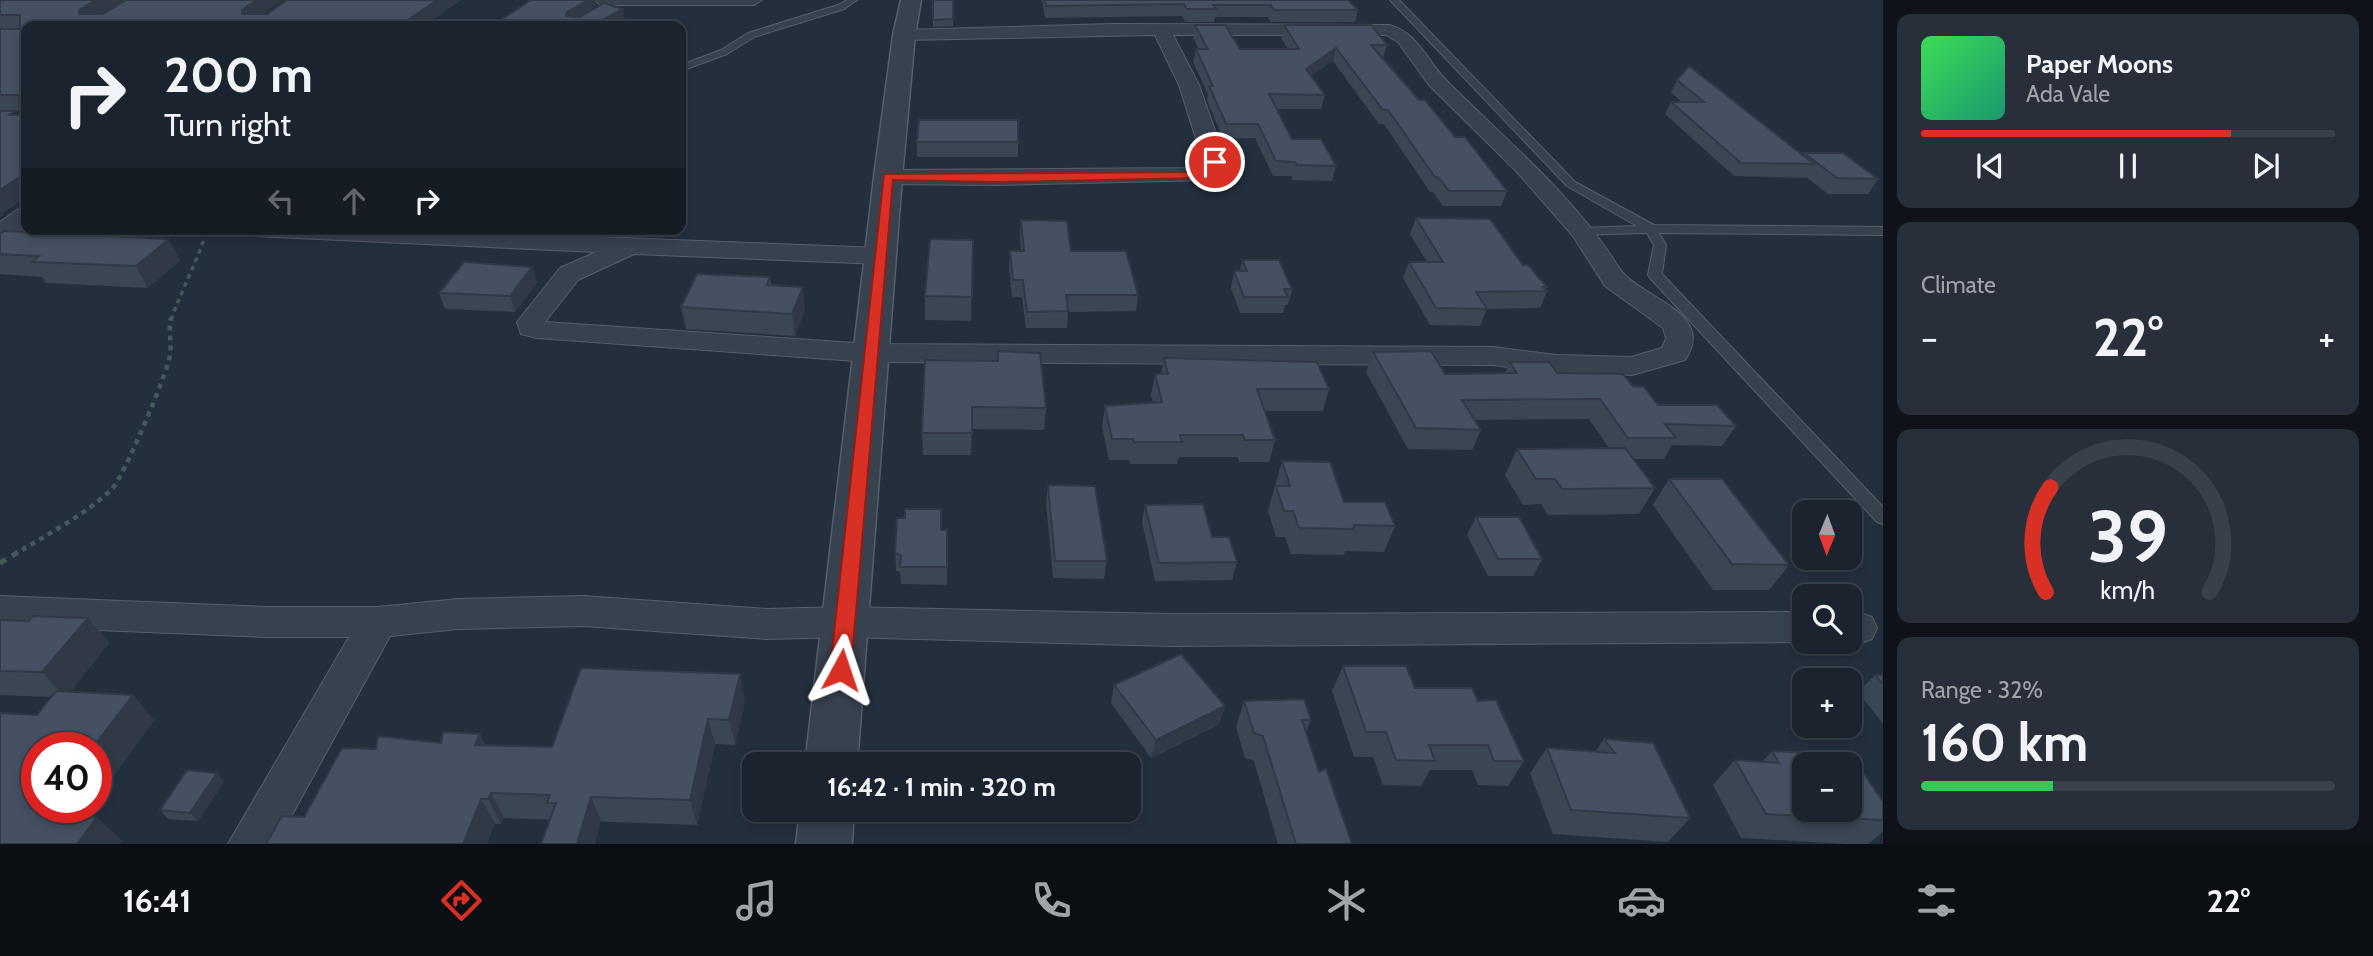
<!DOCTYPE html>
<html lang="en">
<head>
<meta charset="utf-8">
<style>
	:root { --surface:#1b232e; --page:#282f3a; --text:#f1f3f6; --muted:#a0a4aa; --line:#39404a; --accent:#d93025 }
	body { margin:0; font-family:Cabin,sans-serif; background:var(--page); color:var(--text); height:100vh; display:flex; flex-direction:column; font-size:26px; white-space:nowrap }
	* { box-sizing:border-box; margin:0 }
	p { font-size:23px; color:var(--muted) }
	.icon { flex:none; width:38px; height:38px; fill:none; stroke:currentColor; stroke-width:2; stroke-linecap:round; stroke-linejoin:round }
	.map { position:relative; flex:1; overflow:hidden }
	.drawer { display:flex; flex-direction:column; gap:14px; padding:14px; background:#0f1319; width:490px }
	.drawer>* { flex:none }
	.hud { position:absolute; left:21px; top:21px; width:665px; height:214px; border-radius:14px; box-shadow:0 4px 10px #0003,0 0 0 2px var(--line); background:#1b232e; color:var(--text); overflow:hidden }
	.needle { width:46px; rotate:181deg }
	.tools { position:absolute; left:1792px; top:500px; display:grid; gap:14px }
	.tools a { display:grid; place-items:center; width:70px; height:70px; border-radius:14px; background:var(--surface); box-shadow:0 4px 10px #0003,0 0 0 2px var(--line); font-size:35px }
	.speed { position:absolute; left:21px; top:732px; display:flex; gap:14px; font-size:35px; font-weight:700; text-align:center }
	.speed>* { display:grid; place-content:center; width:91px; height:91px; border-radius:50%; background:var(--surface); box-shadow:0 4px 10px #0003,0 0 0 2px var(--line); line-height:1 }
	.speed .limit { border:10px solid #d22; background:#fff; color:#111 }
	.pin { position:absolute; display:grid; place-items:center; width:60px; height:60px; color:#fff; margin:-30px; border:4px solid #fff; border-radius:50%; box-shadow:0 2px 7px #0007 }
	.me { position:absolute; width:77px; margin:-38px; rotate:5deg; stroke-linejoin:round; filter:drop-shadow(0 0 5px #0008) }
	.turn { display:flex; align-items:center; gap:24px; height:147px; padding:0 28px; font-size:32px }
	.turn .icon { width:91px; height:91px; stroke-width:2.5 }
	.turn b { display:block; font-size:49px; line-height:60px }
	.lanes { display:flex; align-items:center; height:66px; padding:0 28px; background:#0003; justify-content:center; gap:35px; direction:ltr }
	.lanes .off { opacity:.35 }
	.big { font-size:52px; font-weight:700; line-height:1.1 }
	.drawer .widget { flex:1; display:flex; flex-direction:column; justify-content:center; gap:10px; min-width:0; padding:0 24px; border-radius:14px; background:var(--page) }
	.drawer .dial { align-items:center; gap:0 }
	.dial svg { height:182px; overflow:visible; fill:none; stroke:var(--line); stroke-width:7; stroke-linecap:round; text-anchor:middle }
	.dial text { fill:var(--text); stroke:none }
	.song { display:flex; align-items:center; gap:21px }
	.cover { width:84px; height:84px; border-radius:10px; background:linear-gradient(135deg,hsl(130 70% 55%),hsl(160 70% 35%)) }
	.played { height:7px; border-radius:4px; background:linear-gradient(90deg,var(--accent) 75%,var(--line) 75%) }
	.keys { display:flex; justify-content:space-around; direction:ltr }
	.heat { display:flex; justify-content:space-between; align-items:center; font-size:38px; direction:ltr }
	.charge { height:10px; border-radius:5px; background:linear-gradient(90deg,#34c759 32%,var(--line) 0) }
	.trip { position:absolute; left:742px; top:752px; width:399px; height:70px; border-radius:14px; background:var(--surface); box-shadow:0 4px 10px #0003,0 0 0 2px var(--line); font-weight:700; line-height:70px; text-align:center }
	.dock { display:flex; height:112px; justify-content:space-around; align-items:center; background:#0b0e12; color:var(--muted) }
	.dock .icon { width:49px; height:49px }
	.dock .on { color:var(--accent) }
	.dock b { font-size:32px; color:var(--text) }
	main { display:flex; flex:1; min-height:0 }
	.map>svg:first-child { display:block }
</style>
</head>
<body>
<main>
<div class="map">
<svg width="1883" height="844" viewBox="0 0 1883 844">
	<rect width="100%" height="100%" fill="#242f3e"/>
	<g fill="none" stroke-linecap="round" stroke-linejoin="round">
		<!-- service casing -->
		<g stroke="#565f6c" stroke-width="2">
			<g id="service">
				<polygon points="847,0 857,0 844,9 754,37 727,54 681,71 681,65 721,50 748,33 838,5"/>
				<polygon points="1390,0 1399,0 1575,182 1654,225 1883,227 1883,235 1659,233 1666,245 1662,274 1883,507 1883,524 1877,522 1650,278 1648,275 1654,245 1647,233 1579,235 1579,229 1583,228 1637,226 1567,186"/>
			</g>
		</g>
		<!-- minor casing -->
		<g stroke="#565f6c" stroke-width="2">
			<g id="minor">
				<polygon points="593,0 762,0 754,5 601,5"/>
				<path d="M 1112,24 L 1389,25 C 1417,32 1426,59 1445,79 C 1502,137 1566,188 1612,257 C 1615,262 1619,269 1624,274 C 1647,299 1716,315 1685,360 L 1632,375 L 1556,373 L 1493,365 L 870,362 L 537,338 L 521,334 L 517,322 L 560,268 L 596,252 L 254,236 L 245,234 L 242,229 L 389,229 L 881,248 L 890,251 L 894,256 L 890,261 L 881,264 L 634,254 L 578,280 L 545,322 L 870,344 L 1493,347 L 1556,355 L 1631,357 L 1662,348 L 1666,338 L 1663,328 L 1605,286 L 1573,236 L 1517,172 L 1429,85 L 1398,42 L 1386,35 L 1173,35 L 1199,85 L 1226,162 L 1209,180 L 998,185 L 888,184 L 880,182 L 876,177 L 880,172 L 888,170 L 1195,168 L 1203,161 L 1179,85 L 1155,35 L 904,40 L 895,35 L 904,30 Z"/>
				<polygon points="26,208 26,226 9,238 0,240 0,222 17,210"/>
				<polygon points="0,596 266,607 378,607 458,599 583,596 766,609 845,607 1171,614 1804,612 1804,642 1808,642 1171,646 845,637 766,639 583,626 458,629 390,636 276,844 228,844 349,637 266,637 0,626"/>
				<polygon points="1858,612 1872,617 1877,628 1872,639 1858,644 1846,642 1850,642 1850,613"/>
			</g>
		</g>
		<!-- tertiary casing -->
		<g stroke="#565f6c" stroke-width="3">
			<g id="tertiary">
				<polygon points="901,0 921,0 915,35 902,177 857,765 805,765 874,177 893,35"/>
				<polygon points="800,810 854,810 852,844 796,844"/>
			</g>
		</g>
		<!-- path-far2 -->
		<path stroke="#44595c" stroke-width="3.5" stroke-dasharray="4.5 4.5" stroke-linecap="butt" d="M 171,320 C 182,288 198,261 207,229"/>
		<!-- path-far1 -->
		<path stroke="#44595c" stroke-width="4.5" stroke-dasharray="5 5" stroke-linecap="butt" d="M 22,550 C 53,531 86,514 112,489 C 123,478 168,372 170,355 C 172,343 168,333 171,318"/>
		<!-- path -->
		<polyline stroke="#44595c" stroke-width="5" stroke-dasharray="7 7" stroke-linecap="butt" points="0,563 25,548"/>
		<!-- service -->
		<use href="#service" fill="#38414e" fill-rule="evenodd"/>
		<!-- minor -->
		<use href="#minor" fill="#38414e" fill-rule="evenodd"/>
		<!-- tertiary -->
		<use href="#tertiary" fill="#38414e" fill-rule="evenodd"/>
	</g>
	<!-- wall -->
	<g fill="#3b4654">
		<polygon points="0,0 282,0 262,14 267,14 287,0 461,0 424,26 26,26 26,197 2,213 3,215 0,217 0,111 18,115 23,115 20,110 0,110"/>
		<polygon points="933,0 953,0 953,26 933,27"/>
		<polygon points="1042,0 1348,0 1358,10 1355,22 1271,22 1268,17 1215,17 1214,22 1185,22 1182,16 1045,18"/>
		<polygon points="1195,25 1240,49 1288,49 1281,38 1284,25 1387,45 1383,58 1419,100 1507,191 1501,206 1443,206 1433,192 1430,192 1384,124 1379,124 1333,61 1311,76 1325,95 1321,109 1277,109 1292,139 1336,166 1332,181 1293,180 1291,176 1273,176 1255,138 1223,139 1207,100 1208,94 1193,62 1196,49 1199,49 1193,38"/>
		<polygon points="1677,80 1803,155 1804,153 1878,179 1868,194 1828,194 1806,177 1806,178 1734,176 1665,114 1671,102 1682,102 1671,93"/>
		<rect x="917" y="142" width="101" height="15"/>
		<polygon points="1416,218 1523,265 1547,287 1545,289 1547,291 1540,308 1487,309 1480,326 1430,325 1403,278 1409,262 1427,262 1410,234"/>
		<polygon points="1021,220 1071,251 1138,295 1136,311 1068,312 1067,328 1026,328 1022,297 1012,297 1009,267 1010,251 1021,251 1020,236"/>
		<polygon points="0,234 180,260 148,288 46,283 42,277 0,274"/>
		<polygon points="973,240 971,321 925,320 925,296"/>
		<polygon points="1242,260 1292,289 1288,305 1285,305 1283,313 1240,313 1231,288 1234,271 1240,271"/>
		<polygon points="532,267 537,283 515,312 445,309 439,293"/>
		<polygon points="770,277 771,285 805,309 795,336 686,329 681,307"/>
		<polygon points="998,351 1046,408 1044,430 972,429 971,455 923,455 922,433 997,361"/>
		<polygon points="1373,352 1445,374 1505,373 1510,362 1557,373 1633,386 1658,405 1736,426 1722,446 1672,445 1664,459 1633,459 1655,488 1639,514 1548,515 1541,504 1523,505 1505,475 1517,449 1609,448 1589,419 1475,420 1481,430 1472,450 1408,449 1366,372"/>
		<polygon points="1164,358 1329,389 1323,411 1264,411 1275,440 1269,462 1239,462 1238,457 1179,457 1177,464 1130,464 1129,460 1109,460 1102,427 1105,406 1153,403 1151,395 1155,374 1161,374"/>
		<polygon points="1282,461 1344,502 1395,526 1384,552 1345,551 1344,555 1291,554 1285,537 1276,537 1268,511"/>
		<polygon points="1669,479 1789,565 1769,590 1713,590 1653,505"/>
		<polygon points="1048,485 1107,561 1104,579 1053,578 1046,503"/>
		<polygon points="1145,505 1212,537 1237,562 1232,580 1155,581 1142,522"/>
		<polygon points="1476,517 1542,559 1533,576 1488,576 1467,535"/>
		<polygon points="941,530 947,530 947,585 901,584 900,572 896,571 895,553"/>
		<polygon points="88,618 109,643 70,692 133,695 154,720 96,800 96,747 37,807 91,807 84,816 122,841 119,844 0,844 37,715 52,697 0,695 0,620 29,621"/>
		<polygon points="1343,666 1415,688 1478,701 1524,761 1508,786 1478,785 1472,770 1430,770 1421,786 1383,785 1373,757 1354,757 1332,691"/>
		<polygon points="1875,675 1883,675 1883,724 1858,692"/>
		<polygon points="1114,685 1225,706 1219,724 1151,758 1111,703"/>
		<polygon points="745,700 735,745 715,744 697,825 504,818 501,824 304,817 376,749 441,743 552,747"/>
		<polygon points="1244,701 1311,720 1306,733 1319,772 1352,844 1278,844 1254,761 1245,758 1236,727"/>
		<polygon points="1604,739 1690,818 1668,842 1553,834 1530,773 1547,748 1595,752"/>
		<polygon points="1772,751 1804,765 1883,802 1883,832 1868,844 1846,844 1741,838 1713,785 1735,760 1762,762"/>
		<polygon points="217,773 224,782 198,821 168,819 160,810"/>
	</g>
	<!-- shaded-wall -->
	<g fill="#303945">
		<polygon points="96,0 127,0 87,24 79,14 79,10"/>
		<polygon points="257,0 282,0 248,24 242,14 242,10"/>
		<polygon points="437,0 461,0 424,26 399,26"/>
		<polygon points="587,0 595,0 596,5 592,8 593,10 570,24 566,16 567,12"/>
		<polygon points="623,9 625,20 614,26 591,26"/>
		<polygon points="1336,48 1333,61 1303,82 1306,69"/>
		<polygon points="26,104 26,121 19,109"/>
		<polygon points="26,173 26,197 2,213 3,215 0,217 0,190"/>
		<polygon points="169,239 180,260 148,288 136,266"/>
		<polygon points="532,267 537,283 515,312 510,296"/>
		<polygon points="803,287 805,309 795,336 792,314"/>
		<polygon points="88,618 109,643 66,698 42,672"/>
		<polygon points="740,674 745,700 735,745 729,720"/>
		<polygon points="133,695 154,720 96,800 96,747 93,747"/>
		<polygon points="1225,706 1219,724 1151,758 1156,740"/>
		<polygon points="708,719 715,744 697,825 690,800"/>
		<polygon points="480,734 493,759 475,745"/>
		<polygon points="217,773 224,782 198,821 190,813"/>
		<polygon points="491,793 504,818 501,824 488,799"/>
		<polygon points="591,797 601,821 595,844 577,843"/>
		<polygon points="481,799 495,823 487,844 463,844"/>
		<polygon points="48,807 91,807 70,836 44,813"/>
		<polygon points="97,817 122,841 119,844 77,844"/>
	</g>
	<!-- building -->
	<g fill="#455162" stroke="#303945" stroke-width="2">
		<polygon points="0,0 96,0 79,10 79,14 103,14 126,0 257,0 242,10 242,14 267,14 287,0 437,0 399,26 26,26 26,104 19,109 19,95 0,95 0,29 20,29 20,15 0,15"/>
		<polygon points="531,0 589,0 567,12 566,16 580,17 604,3 623,9 591,26 492,26"/>
		<polygon points="933,0 953,0 953,19 933,20"/>
		<polygon points="1045,0 1348,0 1358,10 1274,10 1271,5 1213,5 1216,9 1187,9 1184,4 1046,6"/>
		<polygon points="1195,25 1225,25 1240,49 1299,49 1284,25 1371,25 1387,45 1371,45 1419,100 1425,100 1455,137 1465,137 1507,191 1449,191 1438,177 1435,177 1388,110 1383,110 1336,48 1306,69 1325,95 1269,94 1292,139 1321,139 1336,166 1297,165 1295,162 1276,161 1258,124 1226,124 1209,86 1213,86 1196,49 1208,49"/>
		<polygon points="1689,66 1814,164 1741,163 1671,102 1704,102 1677,80"/>
		<polygon points="0,111 15,111 9,115 26,115 26,173 0,190"/>
		<polygon points="919,120 1018,120 1018,142 917,142"/>
		<polygon points="1804,153 1843,153 1878,179 1837,178"/>
		<polygon points="1416,218 1490,219 1523,265 1528,265 1547,287 1543,287 1547,291 1476,292 1487,309 1436,308 1409,262 1443,262"/>
		<polygon points="1021,220 1067,221 1071,251 1126,251 1138,295 1066,295 1068,311 1027,312 1023,280 1013,280 1010,251 1024,251"/>
		<polygon points="4,231 169,239 136,266 32,262 39,256 0,254 0,234"/>
		<polygon points="930,239 973,240 972,297 925,296"/>
		<polygon points="1242,260 1279,260 1292,289 1284,289 1288,297 1244,297 1234,271 1247,271"/>
		<polygon points="464,262 532,267 510,296 439,293"/>
		<polygon points="697,274 770,277 767,285 803,287 792,314 681,307"/>
		<polygon points="998,351 1040,353 1046,408 972,407 972,433 922,433 925,360 998,361"/>
		<polygon points="1431,351 1445,374 1517,373 1510,362 1549,362 1557,373 1623,374 1633,386 1644,387 1658,405 1717,405 1736,426 1665,424 1676,438 1628,438 1600,399 1462,400 1481,430 1416,428 1373,352"/>
		<polygon points="1164,358 1317,362 1329,389 1257,389 1275,440 1245,440 1243,435 1180,435 1182,442 1134,442 1133,439 1112,439 1105,406 1162,402 1155,374 1168,374"/>
		<polygon points="1625,448 1655,488 1562,489 1555,479 1536,479 1517,449"/>
		<polygon points="1282,461 1330,462 1344,502 1385,502 1395,526 1354,525 1353,529 1299,528 1293,511 1284,511 1276,486 1290,486"/>
		<polygon points="1669,479 1722,479 1789,565 1732,564"/>
		<polygon points="1048,485 1095,486 1107,561 1055,561"/>
		<polygon points="1203,504 1212,537 1229,537 1237,562 1159,563 1145,505"/>
		<polygon points="905,509 941,509 941,530 947,530 947,567 900,567 901,555 895,553 897,518 905,518"/>
		<polygon points="1476,517 1519,517 1542,559 1498,559"/>
		<polygon points="33,616 88,618 42,672 0,671 0,620 29,621"/>
		<polygon points="1181,654 1225,706 1156,740 1114,685"/>
		<polygon points="1343,666 1406,666 1415,688 1472,688 1478,701 1496,700 1524,761 1494,761 1488,745 1429,745 1435,761 1396,760 1386,732 1366,732"/>
		<polygon points="581,668 740,674 729,720 708,719 690,800 591,797 577,843 590,844 541,844 556,803 547,803 550,795 491,793 488,799 481,799 463,844 266,844 282,816 304,817 342,748 376,749 378,736 441,743 443,732 480,734 475,745 552,747"/>
		<polygon points="1875,675 1883,675 1883,684"/>
		<polygon points="56,691 133,695 93,747 37,747 37,807 48,807 44,813 97,817 77,844 0,844 0,713 37,715"/>
		<polygon points="1304,699 1311,720 1302,720 1319,772 1326,769 1352,844 1296,844 1263,736 1254,733 1244,701"/>
		<polygon points="1604,739 1653,743 1690,818 1571,810 1547,748 1615,753"/>
		<polygon points="1772,751 1828,754 1835,765 1804,765 1804,810 1850,810 1850,774 1865,775 1883,802 1883,820 1766,814 1735,760 1779,763"/>
		<polygon points="187,770 217,773 190,813 160,810"/>
	</g>
	<!-- route -->
	<polygon fill="#d93025" stroke="#8d1f18" stroke-width="2" points="1215,159 1219,160 1219,165 1201,178 998,182 893,180 851,670 848,676 841,678 833,676 830,670 884,174 1198,172"/>
</svg>
<div class="tools">
<a><svg class="needle" viewBox="-14 -14 28 28"><path d="M0-13l5 13h-10z" fill="#e53935"/><path d="M0 13l5-13h-10z" fill="#a0a4aa"/></svg></a>
<a><svg class="icon" aria-label="search" viewBox="0 0 24 24"><circle cx="10" cy="10" r="6"/><path d="M15 15l6 6"/></svg></a>
<a>+</a>
<a>−</a>
</div>
<div class="speed"><div class="limit">40</div></div>
<div class="pin" style="left:1215px;top:162px;background:#d93025"><svg class="icon" aria-label="arrive" viewBox="0 0 24 24"><path d="M6 21V4h12l-3 4 3 4H6"/></svg></div>
<svg class="me" style="left:841px;top:670px" viewBox="-20 -20 40 40"><path d="M0-17L14 15 0 8-14 15z" fill="#d93025" stroke="#fff" stroke-width="4"/></svg>
<div class="trip">16:42 · 1 min · 320 m</div>
<div class="hud">
<div class="turn"><svg class="icon" aria-label="right" viewBox="0 0 24 24"><path d="M7 20v-9h11M14 6l5 5-5 5"/></svg><div><b>200 m</b>Turn right</div></div>
<div class="lanes"><svg class="icon off" aria-label="left" viewBox="0 0 24 24"><path d="M17 20v-9H6M10 6l-5 5 5 5"/></svg><svg class="icon off" aria-label="ahead" viewBox="0 0 24 24"><path d="M12 20V5M6 11l6-6 6 6"/></svg><svg class="icon" aria-label="right" viewBox="0 0 24 24"><path d="M7 20v-9h11M14 6l5 5-5 5"/></svg></div>
</div>
</div>
<section class="drawer">
<div class="widget">
<div class="song"><i class="cover"></i><div><b>Paper Moons</b><p>Ada Vale</p></div></div>
<div class="played"></div>
<div class="keys"><svg class="icon" aria-label="previous" viewBox="0 0 24 24"><path d="M18 5L8 12l10 7zM5 5v14"/></svg><svg class="icon" aria-label="pause" viewBox="0 0 24 24"><path d="M8 5v14M16 5v14"/></svg><svg class="icon" aria-label="next" viewBox="0 0 24 24"><path d="M6 5l10 7-10 7zM19 5v14"/></svg></div>
</div>
<div class="widget"><p>Climate</p>
<div class="heat"><a>−</a><b class="big">22°</b><a>+</a></div>
</div>
<div class="widget dial"><svg viewBox="0 0 100 80">
<path d="M14 69A42 42 0 1 1 86 69"/>
<path d="M14 69A42 42 0 0 1 16 23" stroke="#d93025"/>
<text x="50" y="56" font-size="32" font-weight="700">39</text>
<text x="50" y="72" font-size="11">km/h</text>
</svg></div>
<div class="widget"><p>Range · 32%</p><b class="big">160 km</b><div class="charge"></div></div>
</section>
</main>
<nav class="dock">
<b>16:41</b>
<svg class="icon on" aria-label="directions" viewBox="0 0 24 24"><path d="M12 3l9 9-9 9-9-9zM9 14v-3h6M13 9l2 2-2 2"/></svg>
<svg class="icon" aria-label="music" viewBox="0 0 24 24"><path d="M9 18V5l10-2v13"/><circle cx="6" cy="18" r="3"/><circle cx="16" cy="16" r="3"/></svg>
<svg class="icon" aria-label="phone" viewBox="0 0 24 24"><path d="M5 4h4l2 5-3 2q2 4 5 5l2-3 5 2v4C11 20 4 13 5 4z"/></svg>
<svg class="icon" aria-label="climate" viewBox="0 0 24 24"><path d="M12 3v18M4 7l16 10M4 17L20 7"/></svg>
<svg class="icon" aria-label="car" viewBox="0 0 24 24"><path d="M5 17H2v-5l4-1 3-4h7l3 4 3 1v5h-3M9 17h6M6 11h13"/><circle cx="7" cy="17" r="2"/><circle cx="17" cy="17" r="2"/></svg>
<svg class="icon" aria-label="filters" viewBox="0 0 24 24"><path d="M4 7h16M4 17h16"/><circle cx="9" cy="7" r="2"/><circle cx="15" cy="17" r="2"/></svg>
<b>22°</b>
</nav>
</body>
</html>
